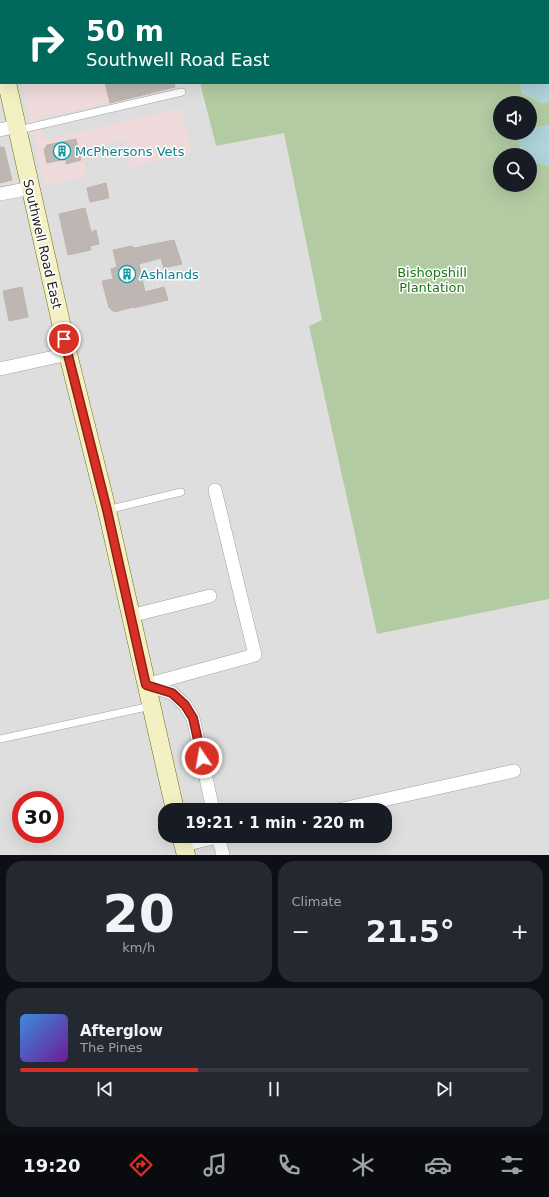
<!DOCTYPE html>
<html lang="en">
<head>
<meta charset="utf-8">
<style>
	:root { --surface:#171b24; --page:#242831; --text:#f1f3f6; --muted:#9ea1a6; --line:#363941; --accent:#d93025 }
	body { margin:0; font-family:"DejaVu Sans",sans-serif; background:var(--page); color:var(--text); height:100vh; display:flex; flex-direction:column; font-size:15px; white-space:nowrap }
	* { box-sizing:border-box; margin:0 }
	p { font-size:13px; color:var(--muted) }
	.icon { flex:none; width:22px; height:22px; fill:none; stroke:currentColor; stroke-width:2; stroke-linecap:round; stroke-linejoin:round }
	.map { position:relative; height:855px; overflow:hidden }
	.details { display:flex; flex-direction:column; gap:6px; padding:6px; background:#0d0f14; flex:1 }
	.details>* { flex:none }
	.banner { position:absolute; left:0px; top:0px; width:549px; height:84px; box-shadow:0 4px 16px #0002; background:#00695c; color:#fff; overflow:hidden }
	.tools { position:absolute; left:493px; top:96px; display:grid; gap:8px }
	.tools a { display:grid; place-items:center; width:44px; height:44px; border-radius:50%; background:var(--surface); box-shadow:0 4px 16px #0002; font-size:20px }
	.speed { position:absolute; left:12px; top:791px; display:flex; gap:8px; font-size:20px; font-weight:700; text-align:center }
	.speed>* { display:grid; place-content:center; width:52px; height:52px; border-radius:50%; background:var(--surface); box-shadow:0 4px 16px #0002; line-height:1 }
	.speed .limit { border:6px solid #d22; background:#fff; color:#111 }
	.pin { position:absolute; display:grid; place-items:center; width:34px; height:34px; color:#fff; margin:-17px; border:2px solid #fff; border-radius:50%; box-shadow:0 1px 4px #0007 }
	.me { position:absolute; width:44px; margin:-22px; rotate:348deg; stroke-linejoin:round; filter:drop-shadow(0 0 3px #0008) }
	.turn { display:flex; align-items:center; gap:14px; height:84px; padding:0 20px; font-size:18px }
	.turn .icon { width:52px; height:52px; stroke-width:2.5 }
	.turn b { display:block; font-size:28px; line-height:34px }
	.big { font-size:30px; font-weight:600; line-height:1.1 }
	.details .tile { flex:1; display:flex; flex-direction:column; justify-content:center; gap:6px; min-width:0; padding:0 14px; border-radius:16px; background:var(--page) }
	.details .dial { align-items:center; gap:0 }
	.dial b { font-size:52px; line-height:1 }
	.song { display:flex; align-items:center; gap:12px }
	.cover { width:48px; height:48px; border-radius:6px; background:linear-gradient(135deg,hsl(210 70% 55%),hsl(280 70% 35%)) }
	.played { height:4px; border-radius:2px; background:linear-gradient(90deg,var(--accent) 35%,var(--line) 35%) }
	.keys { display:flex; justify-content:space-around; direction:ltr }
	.heat { display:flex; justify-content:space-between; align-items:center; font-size:22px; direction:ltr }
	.details .tiles { flex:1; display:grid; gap:6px; grid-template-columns:1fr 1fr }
	.tile:last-child { grid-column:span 2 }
	.trip { position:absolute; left:158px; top:803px; width:234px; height:40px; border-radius:16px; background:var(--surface); box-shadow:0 4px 16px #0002; font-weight:600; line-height:40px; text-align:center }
	.tab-bar { display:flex; height:64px; justify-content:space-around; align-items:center; background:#090b0e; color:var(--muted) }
	.tab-bar .icon { width:28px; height:28px }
	.tab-bar .active { color:var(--accent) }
	.tab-bar b { font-size:18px; color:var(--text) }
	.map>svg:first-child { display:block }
</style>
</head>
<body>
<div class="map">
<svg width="549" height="855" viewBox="0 0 549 855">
	<rect width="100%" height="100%" fill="#f0ede9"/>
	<!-- residential -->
	<path fill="#dfdede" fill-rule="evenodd" d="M 0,0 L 179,0 L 179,1 L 1,1 L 1,83 L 200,83 L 216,146 L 284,132 L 322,320 L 310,326 L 377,634 L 549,599 L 549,855 L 0,855 ZM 21,800 L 55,800 L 55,834 L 21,834 ZM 165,810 L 385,810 L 385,836 L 165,836 Z"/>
	<!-- commercial -->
	<polygon fill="#efdadb" points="22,83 181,83 182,85 176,87 192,153 45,186"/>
	<!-- forest -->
	<g fill="#b2cba2">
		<rect x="179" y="0" width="347" height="1"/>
		<polygon points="200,83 522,83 521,92 542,103 549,101 549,125 530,129 530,103 500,103 500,133 517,133 522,155 500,155 500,185 530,185 530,161 549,166 549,599 377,634 309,326 322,320 284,133 216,146"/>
	</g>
	<!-- parking -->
	<g fill="#ddd">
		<polygon points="176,87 181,108 44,140 39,119"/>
		<polygon points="124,140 130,166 87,176 81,150"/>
	</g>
	<!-- water -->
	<g fill="#aed3d8">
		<polygon points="526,0 549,0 549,101 542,103 521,92 522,83 548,83 548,1 526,1"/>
		<polygon points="549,125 549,166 530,161 530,155 522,155 517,133 530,133 530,129"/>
	</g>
	<!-- building -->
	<g fill="#bdb6b2" stroke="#c0b3ad">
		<polygon points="105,83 174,83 175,87 110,103"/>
		<polygon points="76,139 81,160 66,164 66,159 47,163 44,150 47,145"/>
		<polygon points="0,147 4,147 12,180 0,183"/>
		<polygon points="106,183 109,198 90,202 87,188"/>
		<polygon points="85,208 91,232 96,230 99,244 90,246 91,250 68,255 59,214"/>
		<polygon points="174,240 182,264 164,268 161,258 139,264 145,292 164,287 168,300 133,308 133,307 115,312 114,311 112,311 111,308 109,308 102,281 113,279 111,269 117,267 113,250 132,246 134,248"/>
		<polygon points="22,287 28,317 9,321 3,291"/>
	</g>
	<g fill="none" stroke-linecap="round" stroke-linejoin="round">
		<!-- lane casing -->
		<g stroke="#a2a2a2" stroke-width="8">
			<g id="lane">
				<polyline points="19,130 182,92"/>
				<polyline points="107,510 181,492"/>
				<polyline points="0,739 151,706"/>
			</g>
		</g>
		<!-- street casing -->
		<g stroke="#a2a2a2" stroke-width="14">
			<g id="street">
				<polyline points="0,130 17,126"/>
				<polyline points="0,194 31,188"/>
				<polyline points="0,369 68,354"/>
				<polyline points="130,616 210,596"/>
				<polyline points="146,685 255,655 215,490"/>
				<polyline points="146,685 172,693 185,705 193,718 213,810"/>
				<polyline points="338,810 514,771"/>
				<polyline points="218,836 223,855"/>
				<polyline points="183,845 222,836"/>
			</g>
		</g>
		<!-- secondary casing -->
		<g stroke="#6d6e12" stroke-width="19">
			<g id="secondary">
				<polyline points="0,54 1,58"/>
				<polyline points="7,83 68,354 107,510 175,810"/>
				<polyline points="181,836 186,855"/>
			</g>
		</g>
		<!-- lane -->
		<use href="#lane" stroke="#fff" stroke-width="7"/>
		<!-- street -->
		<use href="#street" stroke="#fff" stroke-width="13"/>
		<!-- secondary -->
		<use href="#secondary" stroke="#f3f1c4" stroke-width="18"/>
	</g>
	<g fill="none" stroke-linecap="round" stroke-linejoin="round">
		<!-- route casing -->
		<g stroke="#8d1f18" stroke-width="10">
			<polyline id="route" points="64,339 107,510 146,685 172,693 185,705 193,718 202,758"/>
		</g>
		<!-- route -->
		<use href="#route" stroke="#d93025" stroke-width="7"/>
	</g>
	<!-- icons -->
	<defs>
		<g id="building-ring" transform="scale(0.9)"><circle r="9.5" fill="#fff" stroke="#0f9aa8" stroke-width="1.5"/><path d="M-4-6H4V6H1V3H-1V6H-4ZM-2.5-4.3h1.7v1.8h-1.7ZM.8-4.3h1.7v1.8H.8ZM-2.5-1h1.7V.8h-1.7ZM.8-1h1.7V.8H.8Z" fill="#0f9aa8"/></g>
	</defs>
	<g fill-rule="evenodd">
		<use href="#building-ring" x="62" y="151"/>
		<use href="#building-ring" x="127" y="274"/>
	</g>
	<g text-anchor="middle" stroke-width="3" stroke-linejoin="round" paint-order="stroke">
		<!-- culture labels -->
		<g font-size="13" fill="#0d838f" stroke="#fff" text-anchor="start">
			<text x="75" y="156">McPhersons Vets</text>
			<text x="140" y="279">Ashlands</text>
		</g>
		<!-- street labels -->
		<g font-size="13" fill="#212121" stroke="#fff">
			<text transform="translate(43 244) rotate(77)" y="5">Southwell Road East</text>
		</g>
		<!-- park labels -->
		<g font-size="13" fill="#1a7519" stroke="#fff">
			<text x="432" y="277">Bishopshill<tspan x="432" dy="15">Plantation</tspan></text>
		</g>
	</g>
</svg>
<div class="tools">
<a><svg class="icon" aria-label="sound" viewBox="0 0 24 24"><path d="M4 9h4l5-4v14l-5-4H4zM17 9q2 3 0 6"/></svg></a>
<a><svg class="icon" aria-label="search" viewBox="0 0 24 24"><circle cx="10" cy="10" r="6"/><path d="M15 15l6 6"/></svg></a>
</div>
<div class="speed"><div class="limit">30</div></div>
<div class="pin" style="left:64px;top:339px;background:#d93025"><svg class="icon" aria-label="arrive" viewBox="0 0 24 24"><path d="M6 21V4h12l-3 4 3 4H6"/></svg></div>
<svg class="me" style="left:202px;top:758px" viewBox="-20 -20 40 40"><circle r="17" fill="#d93025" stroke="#fff" stroke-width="3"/><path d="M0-11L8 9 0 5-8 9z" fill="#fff"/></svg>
<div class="trip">19:21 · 1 min · 220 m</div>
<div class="banner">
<div class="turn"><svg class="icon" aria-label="right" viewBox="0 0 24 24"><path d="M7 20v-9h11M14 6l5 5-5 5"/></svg><div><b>50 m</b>Southwell Road East</div></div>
</div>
</div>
<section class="details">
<div class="tiles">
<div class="tile dial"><b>20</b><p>km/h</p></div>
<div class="tile"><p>Climate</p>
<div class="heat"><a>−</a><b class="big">21.5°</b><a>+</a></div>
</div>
<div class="tile">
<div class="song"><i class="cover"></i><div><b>Afterglow</b><p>The Pines</p></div></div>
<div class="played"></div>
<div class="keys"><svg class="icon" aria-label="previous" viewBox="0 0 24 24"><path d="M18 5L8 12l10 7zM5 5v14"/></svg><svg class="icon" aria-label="pause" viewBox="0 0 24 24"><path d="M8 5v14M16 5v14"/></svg><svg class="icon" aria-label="next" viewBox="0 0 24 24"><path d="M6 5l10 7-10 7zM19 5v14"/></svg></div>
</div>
</div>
</section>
<nav class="tab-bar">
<b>19:20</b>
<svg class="icon active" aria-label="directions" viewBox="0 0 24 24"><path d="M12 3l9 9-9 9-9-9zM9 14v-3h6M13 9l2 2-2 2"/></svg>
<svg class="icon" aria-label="music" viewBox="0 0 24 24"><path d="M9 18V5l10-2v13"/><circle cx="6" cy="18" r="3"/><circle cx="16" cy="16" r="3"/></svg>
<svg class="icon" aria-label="phone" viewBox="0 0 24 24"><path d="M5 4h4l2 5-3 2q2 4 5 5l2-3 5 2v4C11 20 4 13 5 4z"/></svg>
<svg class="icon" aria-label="climate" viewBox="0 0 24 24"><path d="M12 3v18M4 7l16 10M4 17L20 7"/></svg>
<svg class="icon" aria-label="car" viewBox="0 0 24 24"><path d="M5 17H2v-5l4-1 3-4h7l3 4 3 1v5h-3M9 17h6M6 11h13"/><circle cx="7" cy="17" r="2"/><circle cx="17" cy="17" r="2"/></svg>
<svg class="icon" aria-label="filters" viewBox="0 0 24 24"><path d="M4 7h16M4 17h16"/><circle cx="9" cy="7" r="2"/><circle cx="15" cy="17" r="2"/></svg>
</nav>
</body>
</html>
